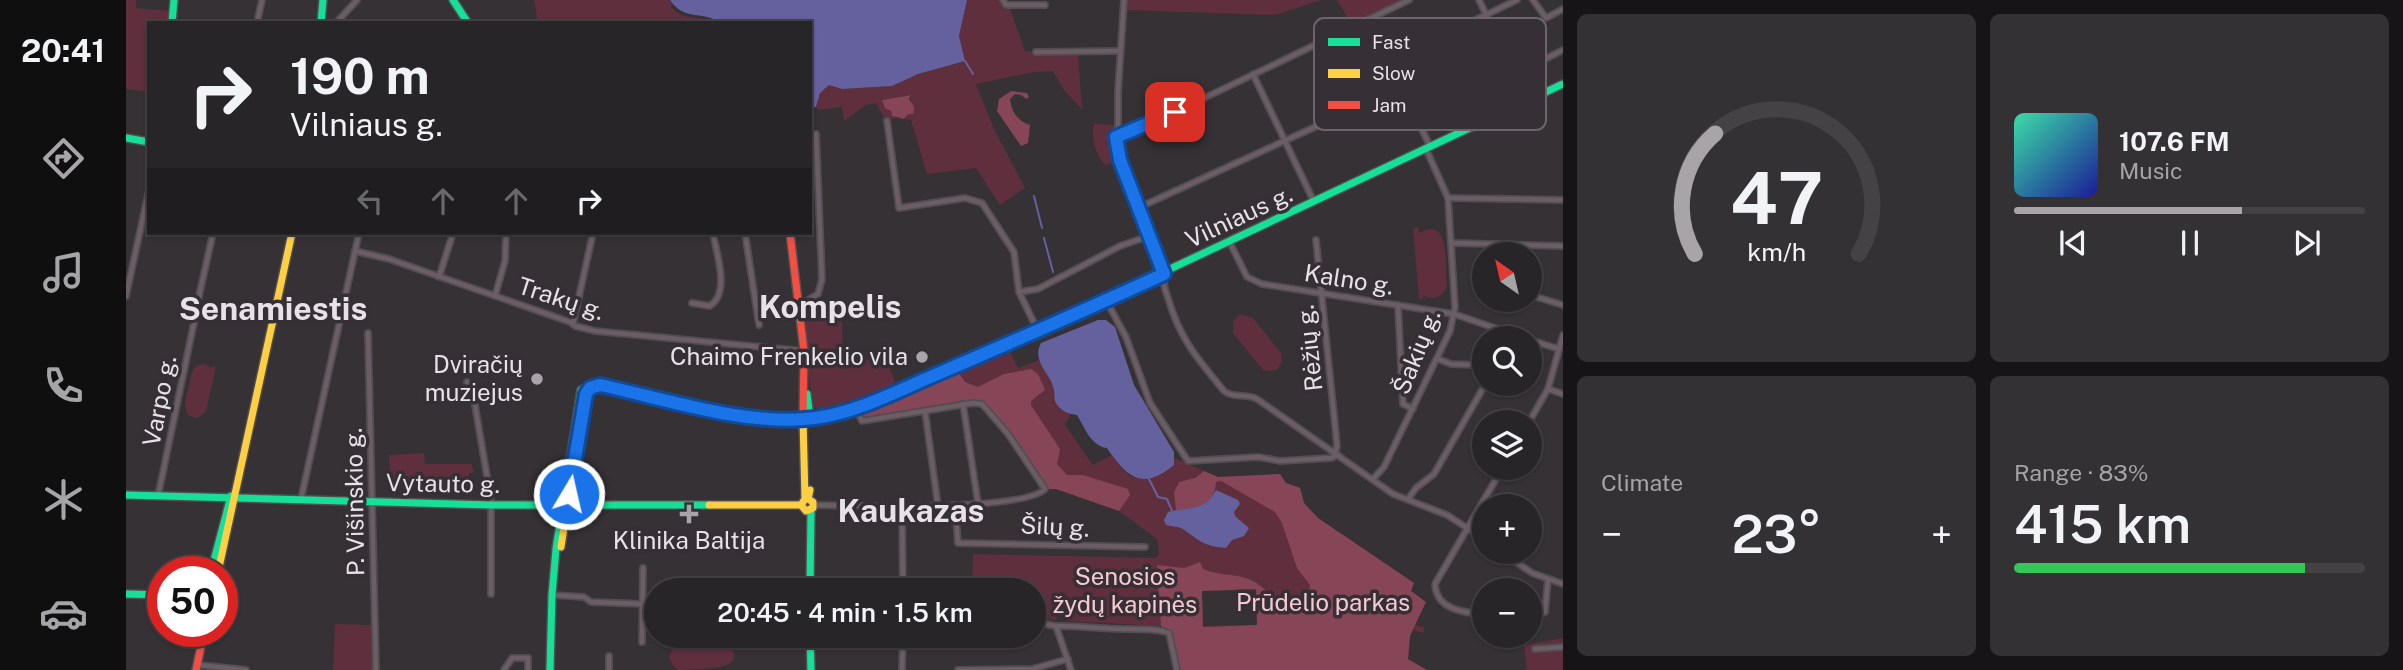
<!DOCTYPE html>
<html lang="en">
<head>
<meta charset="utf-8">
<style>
	:root { --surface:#282528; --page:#343134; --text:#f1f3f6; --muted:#a5a5a8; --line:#444245; --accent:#a8a4a8 }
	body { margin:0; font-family:"Public Sans",sans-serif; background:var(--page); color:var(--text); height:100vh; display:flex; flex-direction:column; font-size:26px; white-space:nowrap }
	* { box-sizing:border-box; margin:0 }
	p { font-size:23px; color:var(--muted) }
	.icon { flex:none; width:38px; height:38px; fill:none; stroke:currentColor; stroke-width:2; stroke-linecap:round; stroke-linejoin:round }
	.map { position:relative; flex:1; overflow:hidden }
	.panel { display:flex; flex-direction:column; gap:14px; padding:14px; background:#161416; width:840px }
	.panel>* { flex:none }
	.top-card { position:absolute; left:21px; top:21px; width:665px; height:214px; border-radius:0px; box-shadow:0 2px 5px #0004,0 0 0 2px var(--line); background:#282528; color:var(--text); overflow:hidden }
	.needle { width:46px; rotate:326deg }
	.controls { position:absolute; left:1346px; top:242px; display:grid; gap:14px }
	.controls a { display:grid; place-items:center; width:70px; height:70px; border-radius:50%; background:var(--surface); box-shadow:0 2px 5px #0004,0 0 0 2px var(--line); font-size:35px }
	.speed { position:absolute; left:21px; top:556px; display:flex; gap:14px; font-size:35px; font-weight:700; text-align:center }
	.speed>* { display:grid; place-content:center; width:91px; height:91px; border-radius:50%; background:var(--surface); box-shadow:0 2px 5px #0004,0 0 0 2px var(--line); line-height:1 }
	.speed .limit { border:10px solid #d22; background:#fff; color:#111 }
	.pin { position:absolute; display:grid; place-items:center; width:60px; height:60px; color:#fff; margin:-30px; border-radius:14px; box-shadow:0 4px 10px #0006 }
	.me { position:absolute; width:77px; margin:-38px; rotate:9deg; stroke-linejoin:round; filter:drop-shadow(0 0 5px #0008) }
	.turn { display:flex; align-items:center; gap:24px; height:147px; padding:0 28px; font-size:32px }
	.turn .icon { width:91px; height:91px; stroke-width:2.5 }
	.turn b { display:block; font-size:49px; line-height:60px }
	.lanes { display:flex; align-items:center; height:66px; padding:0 28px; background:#0003; justify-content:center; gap:35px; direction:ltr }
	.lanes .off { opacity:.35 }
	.big { font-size:52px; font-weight:600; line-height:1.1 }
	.panel .card { flex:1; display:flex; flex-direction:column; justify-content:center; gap:10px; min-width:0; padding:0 24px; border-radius:10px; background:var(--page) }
	.panel .dial { align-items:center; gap:0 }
	.dial svg { height:182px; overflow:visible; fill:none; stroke:var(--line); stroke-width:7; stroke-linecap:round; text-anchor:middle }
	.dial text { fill:var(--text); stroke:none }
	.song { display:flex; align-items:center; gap:21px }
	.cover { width:84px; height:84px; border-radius:10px; background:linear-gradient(135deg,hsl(160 70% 55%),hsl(240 70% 35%)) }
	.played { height:7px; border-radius:4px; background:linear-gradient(90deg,var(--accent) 65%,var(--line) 65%) }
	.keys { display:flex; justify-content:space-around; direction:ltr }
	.heat { display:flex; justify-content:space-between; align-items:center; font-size:38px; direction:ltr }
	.charge { height:10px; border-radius:5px; background:linear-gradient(90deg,#34c759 83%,var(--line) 0) }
	.panel .tiles { flex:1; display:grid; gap:14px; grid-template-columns:repeat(2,1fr) }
	.trip { position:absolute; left:518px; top:578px; width:402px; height:70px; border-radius:35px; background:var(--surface); box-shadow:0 2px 5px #0004,0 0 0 2px var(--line); font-weight:600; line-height:70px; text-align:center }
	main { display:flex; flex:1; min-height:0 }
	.menu { display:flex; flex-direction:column; width:126px; justify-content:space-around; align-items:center; background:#100f10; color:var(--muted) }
	.menu .icon { width:49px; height:49px }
	.menu .active { color:var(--accent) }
	.menu b { font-size:32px; color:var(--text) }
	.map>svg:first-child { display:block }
</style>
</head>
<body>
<main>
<nav class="menu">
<b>20:41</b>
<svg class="icon active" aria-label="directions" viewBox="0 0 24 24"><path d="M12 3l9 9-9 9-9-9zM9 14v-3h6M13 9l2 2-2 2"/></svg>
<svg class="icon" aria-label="music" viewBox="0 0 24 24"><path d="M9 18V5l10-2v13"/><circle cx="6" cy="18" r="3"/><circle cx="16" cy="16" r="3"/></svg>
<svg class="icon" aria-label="phone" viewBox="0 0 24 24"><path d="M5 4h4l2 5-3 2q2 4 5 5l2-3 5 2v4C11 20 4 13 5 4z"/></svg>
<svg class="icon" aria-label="climate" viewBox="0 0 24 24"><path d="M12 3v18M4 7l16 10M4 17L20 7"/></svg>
<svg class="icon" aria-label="car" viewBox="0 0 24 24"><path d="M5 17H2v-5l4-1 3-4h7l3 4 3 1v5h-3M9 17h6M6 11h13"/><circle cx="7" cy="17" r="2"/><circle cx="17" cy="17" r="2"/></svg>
</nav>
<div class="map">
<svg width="1437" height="670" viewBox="0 0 1437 670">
	<rect width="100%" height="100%" fill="#353135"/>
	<!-- green -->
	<g fill="#5f2f3d" fill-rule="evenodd">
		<polygon points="0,0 10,0 10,8 47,11 46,23 23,23 23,92 0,89"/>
		<path d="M 408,0 L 544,0 L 547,5 L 545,7 C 559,22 572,14 588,23 L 412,23 Z"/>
		<polygon points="841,0 881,0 899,51 952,53 956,110 938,90 927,71 908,72 850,84 868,129 899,188 874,205 850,168 801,174 785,120 778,119 785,104 785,95 756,100 765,111 766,116 772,119 758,118 750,103 740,105 718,121 716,107 692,110 690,107 694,93 703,84 716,89 766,86 792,74 839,61 833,36"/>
		<polygon points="998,0 1195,0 1149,15 998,10"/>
		<polygon points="1211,0 1283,0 1227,27"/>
		<path d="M 968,124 L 991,125 L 994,160 L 979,165 C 970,154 964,138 968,124 Z"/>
		<path d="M 1292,227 L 1293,233 C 1325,214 1319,267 1321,286 C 1317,298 1306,301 1297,295 L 1297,299 L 1293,299 L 1287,228 Z"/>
		<path d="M 675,307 L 716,317 L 717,358 L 737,360 L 760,359 L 770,384 C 750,393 709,415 687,407 Z"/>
		<polygon points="1114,314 1127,318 1155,353 1156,361 1151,370 1145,371 1137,370 1107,333 1107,321"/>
		<path d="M 884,352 L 892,368 L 913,360 L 941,413 L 945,414 L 939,425 L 967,465 L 986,455 C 1003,483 1022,487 1048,465 L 1048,458 L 1092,477 L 1154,474 L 1160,483 L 1174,488 L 1178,503 L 1192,518 L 1288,583 L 1285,591 L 1300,602 L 1289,625 L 1298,627 L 1298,633 L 1289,631 L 1288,627 L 1284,636 L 1282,659 L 1301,670 L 1043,633 L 1035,626 L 940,621 L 937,615 L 932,617 L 930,620 L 908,618 L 908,590 L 846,590 L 847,554 L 1030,558 L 1033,554 L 1031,539 L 993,511 L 930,489 L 919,489 L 901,461 L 856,404 L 732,415 ZM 1130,590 L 1131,625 L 1077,626 L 1076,591 Z"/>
		<path d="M 78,364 L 86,368 L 87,366 L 90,367 L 80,411 L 72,418 C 53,416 60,399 63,385 C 64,380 65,373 68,369 C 72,364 73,365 78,364 Z"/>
		<polygon points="298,453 299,464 346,464 348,472 343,473 344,485 273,484 264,481 263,455"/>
		<polygon points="209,624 246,625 246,670 207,670"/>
		<polygon points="1437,638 1437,670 1395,670 1401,669 1398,645"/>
		<path d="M 554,642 L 600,642 C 623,666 592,668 575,669 C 569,669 559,670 553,670 C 547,668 545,662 543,657 L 547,648 Z"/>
	</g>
	<!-- forest -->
	<g fill="#874558" fill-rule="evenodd">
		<path d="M 885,91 L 901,93 L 903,97 L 900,99 L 895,95 L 889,94 L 884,99 C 886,112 891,121 904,125 L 902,143 L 895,146 L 871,111 L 873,99 Z"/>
		<polygon points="785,95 783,99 788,107 788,113 781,115 778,119 766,116 765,111 759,108 756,100"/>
		<polygon points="905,369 912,374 919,390 905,401 905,405 934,449 931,464 941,475 957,475 1002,489 1004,495 993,511 930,489 919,489 901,461 856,404 736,421 732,415 833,373 839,382 852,387 878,374"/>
		<path d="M 1078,471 L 1092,477 L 1154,474 L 1160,483 L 1174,488 L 1178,503 L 1192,518 L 1288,583 L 1285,591 L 1300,602 L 1284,636 L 1282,659 L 1301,670 L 1051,670 L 1043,633 L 1035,626 L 1031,565 L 1058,568 L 1074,562 L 1077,569 C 1092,576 1112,573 1127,581 C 1132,583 1136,588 1141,591 C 1150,596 1163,603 1172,605 C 1179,600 1184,594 1184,585 L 1171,568 L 1156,523 L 1149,512 L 1095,481 L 1090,482 C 1088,508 1071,507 1050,510 L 1048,492 L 1053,482 L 1069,478 ZM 1130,589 L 1131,625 L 1077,627 L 1076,591 Z"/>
	</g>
	<!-- water -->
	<g fill="#65619f">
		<path d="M 544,0 L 841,0 L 833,36 L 839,61 L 792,74 L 766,86 L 716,89 L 703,85 L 694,93 L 690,107 L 684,107 L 684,23 L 595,23 C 576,10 559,22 544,0 Z"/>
		<path d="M 972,320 L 980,320 L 989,327 L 1008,385 L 1048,452 L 1048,465 C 1017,491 1001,478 981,448 C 965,446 959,428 951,415 C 943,414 937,412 932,406 C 927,400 929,396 928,390 C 925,373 905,362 915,343 Z"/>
		<path d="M 1090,490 L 1112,500 L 1114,504 L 1108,512 L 1109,516 L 1123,528 L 1118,536 L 1106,540 L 1100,548 C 1077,546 1074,541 1057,529 C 1052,526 1046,527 1040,525 L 1038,520 L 1042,512 C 1063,506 1079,512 1090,490 Z"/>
	</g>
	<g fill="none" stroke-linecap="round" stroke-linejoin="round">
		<!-- stream -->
		<g stroke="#65619f" stroke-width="2">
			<polyline points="839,61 847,74"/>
			<polyline points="908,196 916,228"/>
			<polyline points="918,238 927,272"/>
			<polyline points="1023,479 1032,497 1041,499 1046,511"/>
		</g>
		<!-- street casing -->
		<g stroke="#504e50" stroke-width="8">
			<g id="street">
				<polyline points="877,0 880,5 919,5"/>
				<path d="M 998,0 L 992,92 L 992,148 L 1038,273 C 1036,283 1040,292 1043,301 C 1055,341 1072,359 1098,391 C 1108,399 1120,393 1131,399 L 1267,494 L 1321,515 L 1358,539"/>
				<polyline points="1353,0 1389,74 1437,50"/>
				<polyline points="1407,0 1420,18 1437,9"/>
				<polyline points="1242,19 1304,146"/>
				<polyline points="131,23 136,0"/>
				<polyline points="210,23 231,0"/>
				<polyline points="910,52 994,51"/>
				<polyline points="1127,74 1188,202"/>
				<polyline points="1275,89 1314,71 1316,62 1307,42 1322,33 1391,0"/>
				<polyline points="761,121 773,208 839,198 856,203 888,252 893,292 912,331"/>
				<polyline points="990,137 1049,112 1283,0"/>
				<polyline points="1322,198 1437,200"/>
				<polyline points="1012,208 1237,105 1204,37"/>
				<polyline points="619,233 633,325"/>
				<polyline points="1190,240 1210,435 1211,447 1209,453"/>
				<polyline points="1104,243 1121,277 1136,284 1328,314 1398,338"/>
				<polyline points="1326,243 1437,246"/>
				<polyline points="229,251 263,259 444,322 449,326 469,331 678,351"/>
				<polyline points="1393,254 1393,245"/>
				<polyline points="313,277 327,233"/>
				<polyline points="893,292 912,289 994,246 1023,236"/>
				<polyline points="1404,295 1437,305"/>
				<polyline points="0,296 23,190"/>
				<polyline points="369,296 379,261 380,233"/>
				<polyline points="981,302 1000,337 1024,403 1062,461 1132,457 1154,461 1205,458 1212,455"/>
				<path d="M 566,303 L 584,306 C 605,292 590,253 587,233"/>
				<polyline points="71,305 87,233"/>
				<polyline points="1272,305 1277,404 1287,409"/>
				<polyline points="673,306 692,294 696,279 690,134"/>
				<polyline points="447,324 467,233"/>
				<polyline points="242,333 250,670"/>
				<polyline points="1404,340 1433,349"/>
				<polyline points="1312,359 1325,364 1350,365 1358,374"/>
				<polyline points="341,382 349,405 365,500 365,594"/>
				<polyline points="1422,389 1437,394"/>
				<polyline points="837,404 852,503"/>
				<polyline points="799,411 812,506"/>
				<polyline points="1403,422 1422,389 1437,335"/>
				<polyline points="1247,479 1258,467 1324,331 1329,307 1322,198 1300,149"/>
				<polyline points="32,496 70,313"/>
				<polyline points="175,499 233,233"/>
				<polyline points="1282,499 1290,488 1308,474 1360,383"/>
				<path d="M 689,505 C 727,506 898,511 919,489 L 882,434 L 856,404 L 847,403 L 736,421 L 729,407"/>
				<polyline points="776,505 777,590"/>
				<polyline points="829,505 832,543 1019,547"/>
				<polyline points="1374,551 1406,573 1437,584"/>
				<polyline points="427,595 458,597 465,602 517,604"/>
				<path d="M 1358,614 C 1337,613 1310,609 1309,584 L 1377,467"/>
				<polyline points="1404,614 1415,614 1419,612 1422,579"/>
				<polyline points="908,622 930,626 945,670"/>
				<path d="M 930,626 C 954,626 979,629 1004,629 C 1018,630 1029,628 1043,633 L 1051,670"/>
				<polyline points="516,642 517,568"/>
				<polyline points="1409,649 1437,647"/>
				<polyline points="73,665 120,670"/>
				<polyline points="378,670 386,658 402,658 402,670"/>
				<polyline points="483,670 483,656"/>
				<polyline points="776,670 777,635"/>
				<polyline points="832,670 906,669 942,659"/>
			</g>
		</g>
		<!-- fast casing -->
		<g stroke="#504e50" stroke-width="10">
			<g id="fast">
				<polyline points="327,0 342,23"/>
				<polyline points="46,23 48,0"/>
				<polyline points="195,23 197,0"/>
				<polyline points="0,138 23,142"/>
				<polyline points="923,326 1437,84"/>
				<polyline points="681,394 684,418"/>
				<polyline points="0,495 365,505 583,505"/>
				<polyline points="85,572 105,496"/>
				<polyline points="684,590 685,510"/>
				<polyline points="0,594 37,595"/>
				<polyline points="684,635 685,670"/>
				<polyline points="424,670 426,595 430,549 455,390 467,383 624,417 641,418"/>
			</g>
		</g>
		<!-- slow casing -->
		<g stroke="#504e50" stroke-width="10">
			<g id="slow">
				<polyline points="583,505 675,505"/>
				<polyline points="675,505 679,499 677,419 690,418 729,407 923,326"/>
				<polyline points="675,505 680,511 687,508 687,502 682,499 684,490"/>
				<polyline points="435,547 447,469"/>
				<polyline points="92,572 166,233"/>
			</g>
		</g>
		<!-- jam casing -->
		<g stroke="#504e50" stroke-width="10">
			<g id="jam">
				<polyline points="641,418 677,419 678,351 664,233"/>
				<polyline points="451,443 460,394 464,388 471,385"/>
				<polyline points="70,670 78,632"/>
			</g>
		</g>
		<!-- street -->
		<use href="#street" stroke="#6b5c65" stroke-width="4.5"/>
		<!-- fast -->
		<use href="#fast" stroke="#16e098" stroke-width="7"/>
		<!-- slow -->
		<use href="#slow" stroke="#ffcf43" stroke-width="7"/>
		<!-- jam -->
		<use href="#jam" stroke="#f24e42" stroke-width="7"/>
	</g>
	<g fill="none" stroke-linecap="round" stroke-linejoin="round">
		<!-- route casing -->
		<g stroke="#114b97" stroke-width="18">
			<path id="route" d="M 443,494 L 460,394 L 464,388 L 474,385 C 539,399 623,427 689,418 C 730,413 771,391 809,375 C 886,342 962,309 1038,274 L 994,160 L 990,137 L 1049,112"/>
		</g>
		<!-- route -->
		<use href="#route" stroke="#1a73e8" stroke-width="12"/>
	</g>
	<!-- markers -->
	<g fill="#a8a4a8" stroke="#363036" stroke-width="2.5">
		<circle cx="796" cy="357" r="7"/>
		<circle cx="411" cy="379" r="7"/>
		<path d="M559.5 503.5h7v7h7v7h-7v7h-7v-7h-7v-7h7z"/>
	</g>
	<g text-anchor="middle" stroke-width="7" stroke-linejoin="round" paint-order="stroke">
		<!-- street labels -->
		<g font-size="24" fill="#e6e2e6" stroke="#363036">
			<text transform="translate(1113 217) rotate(-25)" y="8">Vilniaus g.</text>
			<text transform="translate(1223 280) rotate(9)" y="8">Kalno g.</text>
			<text transform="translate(435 299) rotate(18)" y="8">Trakų g.</text>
			<text transform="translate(1184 348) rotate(-96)" y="8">Rėžių g.</text>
			<text transform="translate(1291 352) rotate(-68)" y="8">Šakių g.</text>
			<text transform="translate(34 401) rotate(-79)" y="8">Varpo g.</text>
			<text transform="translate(317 484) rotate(1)" y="8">Vytauto g.</text>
			<text transform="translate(229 502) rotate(-91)" y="8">P. Višinskio g.</text>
			<text transform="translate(929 527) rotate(3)" y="8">Šilų g.</text>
		</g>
		<!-- poi labels -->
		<g font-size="24" fill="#e6e2e6" stroke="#363036" text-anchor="end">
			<text x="782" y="365">Chaimo Frenkelio vila</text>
			<text x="397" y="373">Dviračių<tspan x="397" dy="28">muziejus</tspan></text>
			<text x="563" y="549" text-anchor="middle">Klinika Baltija</text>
		</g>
		<!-- park labels -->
		<g font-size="24" fill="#f6c8d1" stroke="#363036">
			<text x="999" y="585">Senosios<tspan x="999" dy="28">žydų kapinės</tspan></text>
			<text x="1197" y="611">Prūdelio parkas</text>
		</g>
		<!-- district labels -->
		<g font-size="32" font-weight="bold" fill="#e6e2e6" stroke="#363036">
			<text x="704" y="318">Kompelis</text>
			<text x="147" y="320">Senamiestis</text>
			<text x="785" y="522">Kaukazas</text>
		</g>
	</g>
	<!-- legend -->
	<rect x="1188" y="18" width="232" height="112" rx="10" fill="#363036" stroke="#6b656b" stroke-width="2"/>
	<rect x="1202" y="38" width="32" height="8" fill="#16e098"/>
	<rect x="1202" y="69" width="32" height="9" fill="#ffcf43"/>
	<rect x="1202" y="101" width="32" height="8" fill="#f24e42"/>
	<g font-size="19" fill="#e6e2e6">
		<text x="1246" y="49">Fast</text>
		<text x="1246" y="80">Slow</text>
		<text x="1246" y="112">Jam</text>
	</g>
</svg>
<div class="controls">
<a><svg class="needle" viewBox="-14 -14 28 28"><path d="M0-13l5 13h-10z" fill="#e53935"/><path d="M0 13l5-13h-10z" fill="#a5a5a8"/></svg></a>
<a><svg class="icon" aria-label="search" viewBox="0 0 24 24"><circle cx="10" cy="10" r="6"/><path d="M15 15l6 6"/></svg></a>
<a><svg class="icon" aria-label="layers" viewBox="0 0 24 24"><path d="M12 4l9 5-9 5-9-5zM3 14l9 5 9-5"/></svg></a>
<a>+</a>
<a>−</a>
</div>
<div class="speed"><div class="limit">50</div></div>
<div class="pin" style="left:1049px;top:112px;background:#d93025"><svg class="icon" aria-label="arrive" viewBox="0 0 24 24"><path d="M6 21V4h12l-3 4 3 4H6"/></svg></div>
<svg class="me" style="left:443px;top:494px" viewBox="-20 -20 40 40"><circle r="17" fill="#1a73e8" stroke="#fff" stroke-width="3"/><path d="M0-11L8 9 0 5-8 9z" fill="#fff"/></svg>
<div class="trip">20:45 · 4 min · 1.5 km</div>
<div class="top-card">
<div class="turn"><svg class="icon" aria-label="right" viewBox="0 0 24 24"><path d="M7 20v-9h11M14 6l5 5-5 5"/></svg><div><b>190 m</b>Vilniaus g.</div></div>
<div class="lanes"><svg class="icon off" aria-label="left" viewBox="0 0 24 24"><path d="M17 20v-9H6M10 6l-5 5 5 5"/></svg><svg class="icon off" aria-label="ahead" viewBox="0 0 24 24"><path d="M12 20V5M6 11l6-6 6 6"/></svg><svg class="icon off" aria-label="ahead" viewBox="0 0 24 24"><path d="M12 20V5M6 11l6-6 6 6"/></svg><svg class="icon" aria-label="right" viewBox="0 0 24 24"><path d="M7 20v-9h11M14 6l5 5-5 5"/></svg></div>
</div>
</div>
<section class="panel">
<div class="tiles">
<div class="card dial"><svg viewBox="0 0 100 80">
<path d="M14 69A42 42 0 1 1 86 69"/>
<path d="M14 69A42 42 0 0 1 23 16" stroke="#a8a4a8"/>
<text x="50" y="56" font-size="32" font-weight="700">47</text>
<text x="50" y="72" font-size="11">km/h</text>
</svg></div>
<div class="card">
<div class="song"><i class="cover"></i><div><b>107.6 FM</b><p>Music</p></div></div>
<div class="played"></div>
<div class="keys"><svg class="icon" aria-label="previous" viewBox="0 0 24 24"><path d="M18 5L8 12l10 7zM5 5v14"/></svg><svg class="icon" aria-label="pause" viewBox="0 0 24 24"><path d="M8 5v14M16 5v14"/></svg><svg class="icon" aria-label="next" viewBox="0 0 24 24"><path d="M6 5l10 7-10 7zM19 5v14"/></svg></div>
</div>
<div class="card"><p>Climate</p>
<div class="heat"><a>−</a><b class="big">23°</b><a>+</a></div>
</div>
<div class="card"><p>Range · 83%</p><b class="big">415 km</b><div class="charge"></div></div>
</div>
</section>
</main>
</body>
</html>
